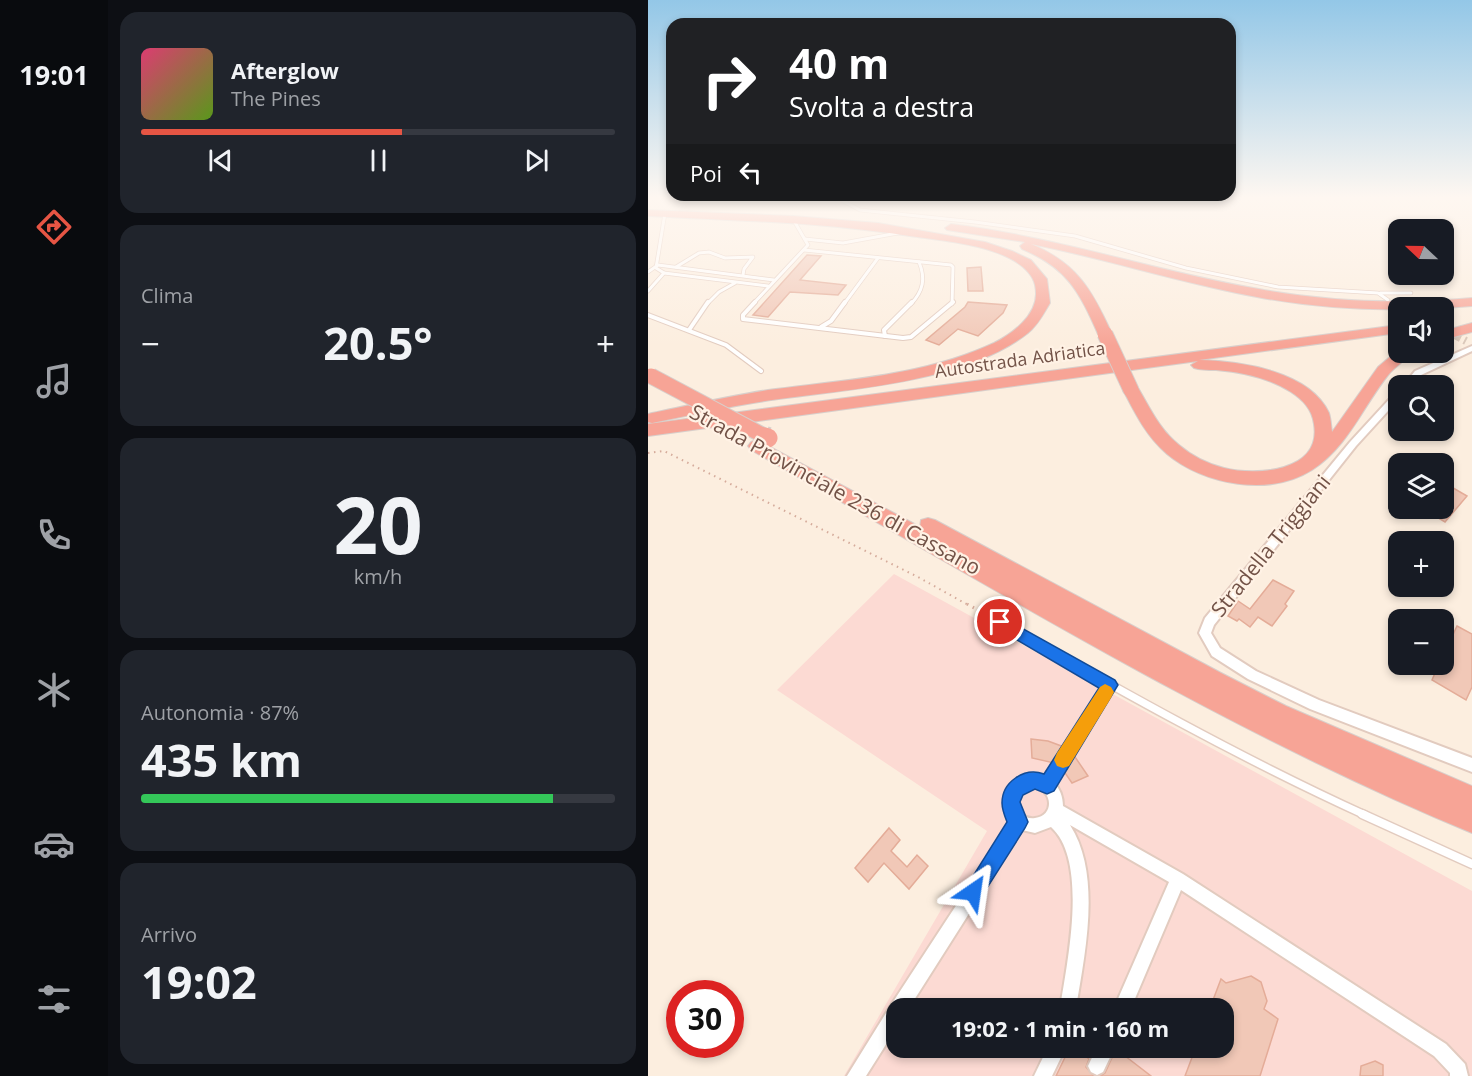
<!DOCTYPE html>
<html lang="it">
<head>
<meta charset="utf-8">
<style>
	:root { --surface:#171b24; --page:#20242c; --text:#f1f3f6; --muted:#9ea1a6; --line:#363941; --accent:#e65544 }
	body { margin:0; font-family:"Open Sans",sans-serif; background:var(--page); color:var(--text); height:100vh; display:flex; flex-direction:column; font-size:22px; white-space:nowrap }
	* { box-sizing:border-box; margin:0 }
	p { font-size:20px; color:var(--muted) }
	.icon { flex:none; width:33px; height:33px; fill:none; stroke:currentColor; stroke-width:2; stroke-linecap:round; stroke-linejoin:round }
	.map { position:relative; flex:1; overflow:hidden }
	.side { display:flex; flex-direction:column; gap:12px; padding:12px; background:#0d0f14; width:540px }
	.side>* { flex:none }
	.hud { position:absolute; left:18px; top:18px; width:570px; height:183px; border-radius:18px; box-shadow:0 3px 9px #0003; background:#202124; color:#fff; overflow:hidden }
	.needle { width:39px; rotate:292deg }
	.buttons { position:absolute; left:740px; top:219px; display:grid; gap:12px }
	.buttons a { display:grid; place-items:center; width:66px; height:66px; border-radius:12px; background:var(--surface); box-shadow:0 3px 9px #0003; font-size:30px }
	.speed { position:absolute; left:18px; top:980px; display:flex; gap:12px; font-size:30px; font-weight:700; text-align:center }
	.speed>* { display:grid; place-content:center; width:78px; height:78px; border-radius:50%; background:var(--surface); box-shadow:0 3px 9px #0003; line-height:1 }
	.speed .limit { border:9px solid #d22; background:#fff; color:#111 }
	.pin { position:absolute; display:grid; place-items:center; width:51px; height:51px; color:#fff; margin:-26px; border:3px solid #fff; border-radius:50%; box-shadow:0 2px 6px #0007 }
	.me { position:absolute; width:66px; margin:-33px; rotate:32deg; stroke-linejoin:round; filter:drop-shadow(0 0 4px #0008) }
	.turn { display:flex; align-items:center; gap:21px; height:126px; padding:0 24px; font-size:27px }
	.turn .icon { width:78px; height:78px; stroke-width:2.5 }
	.turn b { display:block; font-size:42px; line-height:51px }
	.then { display:flex; align-items:center; height:57px; padding:0 24px; background:#0003; gap:12px; font-size:22px }
	.big { font-size:45px; font-weight:700; line-height:1.1 }
	.side .card { flex:1; display:flex; flex-direction:column; justify-content:center; gap:9px; min-width:0; padding:0 21px; border-radius:18px; background:var(--page) }
	.side .dial { align-items:center; gap:0 }
	.dial b { font-size:78px; line-height:1 }
	.song { display:flex; align-items:center; gap:18px }
	.cover { width:72px; height:72px; border-radius:9px; background:linear-gradient(135deg,hsl(340 70% 55%),hsl(90 70% 35%)) }
	.played { height:6px; border-radius:3px; background:linear-gradient(90deg,var(--accent) 55%,var(--line) 55%) }
	.keys { display:flex; justify-content:space-around; direction:ltr }
	.heat { display:flex; justify-content:space-between; align-items:center; font-size:33px; direction:ltr }
	.charge { height:9px; border-radius:4px; background:linear-gradient(90deg,#34c759 87%,var(--line) 0) }
	.trip { position:absolute; left:238px; top:998px; width:348px; height:60px; border-radius:18px; background:var(--surface); box-shadow:0 3px 9px #0003; font-weight:700; line-height:60px; text-align:center }
	main { display:flex; flex:1; min-height:0 }
	.tab-bar { display:flex; flex-direction:column; width:108px; justify-content:space-around; align-items:center; background:#090b0e; color:var(--muted) }
	.tab-bar .icon { width:42px; height:42px }
	.tab-bar .current { color:var(--accent) }
	.tab-bar b { font-size:27px; color:var(--text) }
	.map>svg:first-child { display:block }
</style>
</head>
<body>
<main>
<nav class="tab-bar">
<b>19:01</b>
<svg class="icon current" aria-label="directions" viewBox="0 0 24 24"><path d="M12 3l9 9-9 9-9-9zM9 14v-3h6M13 9l2 2-2 2"/></svg>
<svg class="icon" aria-label="music" viewBox="0 0 24 24"><path d="M9 18V5l10-2v13"/><circle cx="6" cy="18" r="3"/><circle cx="16" cy="16" r="3"/></svg>
<svg class="icon" aria-label="phone" viewBox="0 0 24 24"><path d="M5 4h4l2 5-3 2q2 4 5 5l2-3 5 2v4C11 20 4 13 5 4z"/></svg>
<svg class="icon" aria-label="climate" viewBox="0 0 24 24"><path d="M12 3v18M4 7l16 10M4 17L20 7"/></svg>
<svg class="icon" aria-label="car" viewBox="0 0 24 24"><path d="M5 17H2v-5l4-1 3-4h7l3 4 3 1v5h-3M9 17h6M6 11h13"/><circle cx="7" cy="17" r="2"/><circle cx="17" cy="17" r="2"/></svg>
<svg class="icon" aria-label="filters" viewBox="0 0 24 24"><path d="M4 7h16M4 17h16"/><circle cx="9" cy="7" r="2"/><circle cx="15" cy="17" r="2"/></svg>
</nav>
<section class="side">
<div class="card">
<div class="song"><i class="cover"></i><div><b>Afterglow</b><p>The Pines</p></div></div>
<div class="played"></div>
<div class="keys"><svg class="icon" aria-label="previous" viewBox="0 0 24 24"><path d="M18 5L8 12l10 7zM5 5v14"/></svg><svg class="icon" aria-label="pause" viewBox="0 0 24 24"><path d="M8 5v14M16 5v14"/></svg><svg class="icon" aria-label="next" viewBox="0 0 24 24"><path d="M6 5l10 7-10 7zM19 5v14"/></svg></div>
</div>
<div class="card"><p>Clima</p>
<div class="heat"><a>−</a><b class="big">20.5°</b><a>+</a></div>
</div>
<div class="card dial"><b>20</b><p>km/h</p></div>
<div class="card"><p>Autonomia · 87%</p><b class="big">435 km</b><div class="charge"></div></div>
<div class="card"><p>Arrivo</p><b class="big">19:02</b></div>
</section>
<div class="map">
<svg width="824" height="1076" viewBox="0 0 824 1076">
	<rect width="100%" height="100%" fill="#fceedf"/>
	<!-- commercial -->
	<path fill="#fcdad3" fill-rule="evenodd" d="M 246,574 L 824,891 L 824,1076 L 196,1076 L 339,831 L 129,690 ZM 249,1008 L 576,1008 L 576,1047 L 249,1047 Z"/>
	<!-- building -->
	<g fill="#f1c8b7" stroke="#e4ac98" stroke-width="1.5">
		<polygon points="159,255 173,256 152,280 198,285 190,295 142,292 120,317 105,315"/>
		<polygon points="333,267 335,291 320,291 319,268"/>
		<polygon points="320,302 359,305 355,313 330,336 310,329 291,345 278,340 317,307"/>
		<polygon points="800,485 819,496 797,522 774,508 795,508 795,490"/>
		<polygon points="625,580 646,591 637,604 639,606 624,626 610,617 602,627 591,619 589,621 580,616 590,601 602,609"/>
		<polygon points="809,626 824,634 824,687 818,700 784,680 791,664 795,664 795,656"/>
		<polygon points="383,739 400,741 416,747 406,763 384,758"/>
		<polygon points="425,754 440,776 424,783 415,770"/>
		<polygon points="241,828 252,840 243,851 259,867 269,855 280,866 261,889 236,863 220,882 207,868"/>
		<polygon points="603,976 613,982 619,1001 616,1009 630,1019 612,1076 537,1076 548,1047 576,1047 576,1008 562,1008 573,979 578,983"/>
		<polygon points="422,1047 425,1047 441,1059 438,1067 446,1076 408,1076"/>
		<polygon points="468,1049 503,1076 452,1076 457,1073"/>
		<polygon points="727,1061 735,1065 735,1076 712,1076 713,1066"/>
	</g>
	<g fill="none" stroke-linecap="round" stroke-linejoin="round">
		<!-- street-tunnel -->
		<polyline stroke="#dac7b9" stroke-width="8" stroke-dasharray="8 4" stroke-linecap="butt" points="795,329 818,341"/>
		<!-- lane-far3 casing -->
		<g stroke="#e2cbbf" stroke-width="4.5">
			<g id="lane-far3">
				<polyline points="195,201 212,210 327,222 427,236 538,268 630,287 730,293 740,300"/>
				<polyline points="157,239 195,243 250,233"/>
				<polyline points="156,250 303,265 305,267 304,304"/>
				<polyline points="28,267 51,253 61,252 77,258 105,257 96,269 95,275"/>
				<polyline points="0,272 10,265 126,280"/>
				<polyline points="16,273 120,286"/>
				<polyline points="0,291 16,273 8,268 17,213"/>
				<polyline points="732,293 763,293"/>
				<polyline points="59,304 71,292 87,283"/>
				<polyline points="105,304 160,245 145,219"/>
				<polyline points="196,304 230,258"/>
				<path d="M 263,304 C 275,291 278,279 271,262"/>
			</g>
		</g>
		<!-- lane-far2 casing -->
		<g stroke="#e2cbbf" stroke-width="6">
			<g id="lane-far2">
				<polyline points="107,302 95,315 95,319 255,338 263,337 305,302"/>
				<polyline points="0,315 78,345 113,371"/>
				<polyline points="173,327 183,321 197,302"/>
				<polyline points="41,330 60,302"/>
				<polyline points="237,336 236,330 264,302"/>
			</g>
		</g>
		<!-- lane-far1 casing -->
		<g stroke="#e2cbbf" stroke-width="10">
			<g id="lane-far1">
				<path d="M 352,622 C 471,690 592,758 717,815"/>
				<polyline points="399,785 462,685"/>
			</g>
		</g>
		<!-- lane casing -->
		<g stroke="#e2cbbf" stroke-width="11">
			<polyline id="lane" points="714,814 824,864"/>
		</g>
		<!-- street casing -->
		<g stroke="#e2cbbf" stroke-width="4">
			<g id="street">
				<polygon points="824,346 824,351 773,375 764,386 755,386 767,371"/>
				<polygon points="750,392 750,400 708,446 566,625 563,633 572,648 608,671 671,700 824,758 824,772 662,709 600,679 564,656 551,633 557,618 702,442 747,393"/>
				<path d="M 383,773 C 402,774 415,787 415,806 L 535,874 L 798,1044 L 817,1064 L 820,1076 L 802,1076 L 802,1073 L 786,1056 L 533,890 L 483,1008 L 466,1008 L 521,882 L 422,825 C 454,875 437,953 428,1008 L 412,1008 C 419,963 441,861 403,827 L 387,833 L 374,830 L 261,1008 L 249,1008 L 249,1027 L 218,1076 L 199,1076 L 243,1005 L 362,823 C 349,801 358,779 383,773 ZM 385,787 C 405,789 407,816 387,818 C 366,821 362,790 385,787 Z"/>
				<polygon points="400,1047 418,1047 404,1076 386,1076"/>
				<polygon points="449,1047 467,1047 455,1072 449,1075 443,1072 440,1066"/>
			</g>
		</g>
		<!-- highway casing -->
		<g stroke="#d8cfcb" stroke-width="2">
			<g id="highway">
				<path d="M 0,210 L 145,216 L 230,223 L 337,242 L 364,251 L 383,260 L 399,279 L 402,303 C 396,313 390,325 380,333 C 315,384 197,389 117,401 C 79,407 41,415 4,423 L 0,422 L 0,414 L 4,413 C 42,405 81,396 120,390 C 195,380 276,376 346,343 C 364,334 388,316 388,294 C 388,282 384,275 375,267 C 349,245 296,241 262,236 C 208,228 155,223 100,221 C 67,219 33,218 0,216 Z"/>
				<path d="M 303,224 C 410,237 506,271 611,289 C 681,302 752,304 824,298 L 824,306 C 753,312 682,311 609,297 C 533,283 459,259 383,244 C 429,263 444,290 464,334 L 457,338 L 450,334 C 431,291 419,268 374,249 L 372,246 L 377,242 L 299,230 L 297,228 Z"/>
				<polygon points="824,323 824,332 795,340 795,331"/>
				<path d="M 750,325 L 750,333 L 551,360 C 592,361 662,371 681,413 C 683,419 683,426 684,432 L 730,367 L 750,350 L 750,352 L 764,352 C 757,361 748,366 741,374 C 715,406 700,447 664,470 C 622,497 556,485 519,454 C 498,436 487,413 475,390 L 477,386 L 489,386 C 502,408 511,429 531,445 C 544,456 560,464 576,468 C 608,476 674,472 666,424 C 664,409 655,400 643,392 C 621,378 593,372 568,370 C 561,370 553,370 546,368 L 543,365 L 550,361 L 0,436 L 0,424 Z"/>
				<path d="M 109,440 L 272,527 L 273,520 L 280,518 L 287,520 L 573,673 L 638,706 L 824,786 L 824,833 C 572,729 339,584 103,450 L 100,446 L 103,442 Z"/>
			</g>
		</g>
		<!-- path-far1 -->
		<polyline stroke="#d5ab9b" stroke-width="2" stroke-dasharray="1.5 4.5" stroke-linecap="butt" points="0,453 16,451 270,577 322,606"/>
		<!-- path -->
		<polyline stroke="#d5ab9b" stroke-width="3" stroke-dasharray="1.5 5" stroke-linecap="butt" points="319,604 344,618"/>
		<!-- lane-far3 -->
		<use href="#lane-far3" stroke="#fff" stroke-width="3"/>
		<!-- lane-far2 -->
		<use href="#lane-far2" stroke="#fff" stroke-width="4"/>
		<!-- lane-far1 -->
		<use href="#lane-far1" stroke="#fff" stroke-width="7"/>
		<!-- lane -->
		<use href="#lane" stroke="#fff" stroke-width="8"/>
		<!-- street -->
		<use href="#street" fill="#fff" fill-rule="evenodd"/>
		<!-- highway -->
		<use href="#highway" fill="#f7a496" fill-rule="evenodd"/>
		<!-- highway-bridge-far1 casing -->
		<g stroke="#d8cfcb" stroke-width="17" stroke-linecap="butt">
			<g id="highway-bridge-far1">
				<polyline points="457,334 483,390"/>
				<polyline points="3,376 120,438"/>
			</g>
		</g>
		<!-- highway-bridge casing -->
		<g stroke="#d8cfcb" stroke-width="22" stroke-linecap="butt">
			<polyline id="highway-bridge" points="117,437 120,438"/>
		</g>
		<!-- highway-bridge-far1 -->
		<use href="#highway-bridge-far1" stroke="#f7a496" stroke-width="15"/>
		<!-- highway-bridge -->
		<use href="#highway-bridge" stroke="#f7a496" stroke-width="19"/>
	</g>
	<!-- sky -->
	<linearGradient id="sky" x2="0" y2="1"><stop stop-color="#93c7e7"/><stop offset="0.57" stop-color="#fef7f1"/><stop offset="1" stop-color="#fef7f1" stop-opacity="0"/></linearGradient>
	<rect width="824" height="346" fill="url(#sky)"/>
	<!-- route -->
	<path fill="#1a73e8" stroke="#114b97" stroke-width="1.5" d="M 352,616 L 467,680 L 470,685 L 406,791 L 399,794 L 387,789 L 375,795 L 372,802 L 380,822 L 377,828 L 332,899 L 325,902 L 318,899 L 315,892 L 359,822 C 357,817 354,809 354,803 C 354,782 376,767 396,774 L 451,688 L 347,627 L 345,622 L 347,618 Z"/>
	<!-- slow -->
	<polygon fill="#f59e0b" points="457,684 463,687 466,692 463,698 421,766 415,768 409,766 406,760 409,753 452,687"/>
	<g text-anchor="middle" stroke-width="4.5" stroke-linejoin="round" paint-order="stroke">
		<!-- far-street labels -->
		<g font-size="18" fill="#725247" stroke="#fff2e5">
			<text transform="translate(372 360) rotate(-8)" y="6">Autostrada Adriatica</text>
		</g>
		<!-- street labels -->
		<g font-size="21" fill="#725247" stroke="#fff2e5">
			<text transform="translate(187 490) rotate(29)" y="7">Strada Provinciale 236 di Cassano</text>
			<text transform="translate(623 546) rotate(-51)" y="7">Stradella Triggiani</text>
		</g>
	</g>
</svg>
<div class="buttons">
<a><svg class="needle" viewBox="-14 -14 28 28"><path d="M0-13l5 13h-10z" fill="#e53935"/><path d="M0 13l5-13h-10z" fill="#9ea1a6"/></svg></a>
<a><svg class="icon" aria-label="sound" viewBox="0 0 24 24"><path d="M4 9h4l5-4v14l-5-4H4zM17 9q2 3 0 6"/></svg></a>
<a><svg class="icon" aria-label="search" viewBox="0 0 24 24"><circle cx="10" cy="10" r="6"/><path d="M15 15l6 6"/></svg></a>
<a><svg class="icon" aria-label="layers" viewBox="0 0 24 24"><path d="M12 4l9 5-9 5-9-5zM3 14l9 5 9-5"/></svg></a>
<a>+</a>
<a>−</a>
</div>
<div class="speed"><div class="limit">30</div></div>
<div class="pin" style="left:352px;top:622px;background:#d93025"><svg class="icon" aria-label="arrive" viewBox="0 0 24 24"><path d="M6 21V4h12l-3 4 3 4H6"/></svg></div>
<svg class="me" style="left:325px;top:892px" viewBox="-20 -20 40 40"><path d="M0-17L14 15 0 8-14 15z" fill="#1a73e8" stroke="#fff" stroke-width="4"/></svg>
<div class="trip">19:02 · 1 min · 160 m</div>
<div class="hud">
<div class="turn"><svg class="icon" aria-label="right" viewBox="0 0 24 24"><path d="M7 20v-9h11M14 6l5 5-5 5"/></svg><div><b>40 m</b>Svolta a destra</div></div>
<div class="then">Poi<svg class="icon" aria-label="left" viewBox="0 0 24 24"><path d="M17 20v-9H6M10 6l-5 5 5 5"/></svg></div>
</div>
</div>
</main>
</body>
</html>
